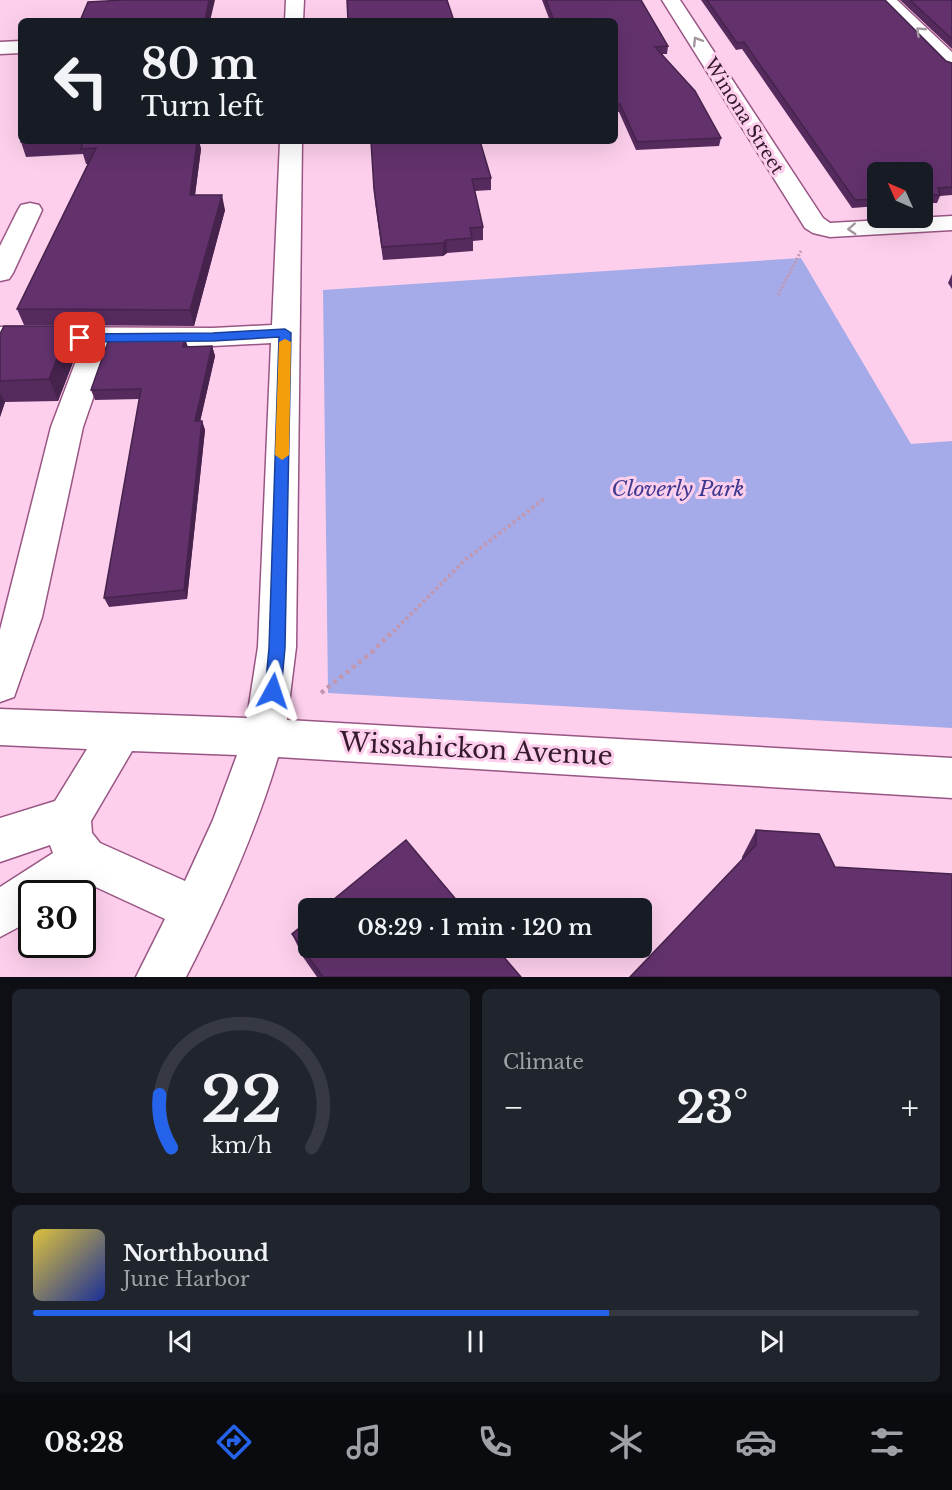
<!DOCTYPE html>
<html lang="en">
<head>
<meta charset="utf-8">
<style>
	:root { --surface:#171b24; --page:#20242c; --text:#f1f3f6; --muted:#9ea1a6; --line:#363941; --accent:#2563eb }
	body { margin:0; font-family:"Libre Baskerville",serif; background:var(--page); color:var(--text); height:100vh; display:flex; flex-direction:column; font-size:22px; white-space:nowrap }
	* { box-sizing:border-box; margin:0 }
	p { font-size:20px; color:var(--muted) }
	.icon { flex:none; width:33px; height:33px; fill:none; stroke:currentColor; stroke-width:2; stroke-linecap:round; stroke-linejoin:round }
	.map { position:relative; height:977px; overflow:hidden }
	.drawer { display:flex; flex-direction:column; gap:12px; padding:12px; background:#0d0f14; flex:1 }
	.drawer>* { flex:none }
	.top-card { position:absolute; left:18px; top:18px; width:600px; height:126px; border-radius:9px; box-shadow:0 6px 24px #0002; background:#171b24; color:var(--text); overflow:hidden }
	.needle { width:39px; rotate:315deg }
	.buttons { position:absolute; left:867px; top:162px; display:grid; gap:12px }
	.buttons a { display:grid; place-items:center; width:66px; height:66px; border-radius:9px; background:var(--surface); box-shadow:0 6px 24px #0002; font-size:30px }
	.speed { position:absolute; left:18px; top:880px; display:flex; gap:12px; font-size:30px; font-weight:700; text-align:center }
	.speed>* { display:grid; place-content:center; width:78px; height:78px; border-radius:50%; background:var(--surface); box-shadow:0 6px 24px #0002; line-height:1 }
	.speed .limit { border:3px solid #111; border-radius:9px; background:#fff; color:#111 }
	.pin { position:absolute; display:grid; place-items:center; width:51px; height:51px; color:#fff; margin:-26px; border-radius:12px; box-shadow:0 3px 9px #0006 }
	.me { position:absolute; width:66px; margin:-33px; rotate:5deg; stroke-linejoin:round; filter:drop-shadow(0 0 4px #0008) }
	.turn { display:flex; align-items:center; gap:21px; height:126px; padding:0 24px; font-size:27px }
	.turn .icon { width:78px; height:78px; stroke-width:2.5 }
	.turn b { display:block; font-size:42px; line-height:51px }
	.big { font-size:45px; font-weight:600; line-height:1.1 }
	.drawer .widget { flex:1; display:flex; flex-direction:column; justify-content:center; gap:9px; min-width:0; padding:0 21px; border-radius:9px; background:var(--page) }
	.drawer .dial { align-items:center; gap:0 }
	.dial svg { height:156px; overflow:visible; fill:none; stroke:var(--line); stroke-width:7; stroke-linecap:round; text-anchor:middle }
	.dial text { fill:var(--text); stroke:none }
	.song { display:flex; align-items:center; gap:18px }
	.cover { width:72px; height:72px; border-radius:9px; background:linear-gradient(135deg,hsl(50 70% 55%),hsl(230 70% 35%)) }
	.played { height:6px; border-radius:3px; background:linear-gradient(90deg,var(--accent) 65%,var(--line) 65%) }
	.keys { display:flex; justify-content:space-around; direction:ltr }
	.heat { display:flex; justify-content:space-between; align-items:center; font-size:33px; direction:ltr }
	.drawer .tiles { flex:1; display:grid; gap:12px; grid-template-columns:1fr 1fr }
	.widget:last-child { grid-column:span 2 }
	.trip { position:absolute; left:298px; top:898px; width:354px; height:60px; border-radius:9px; background:var(--surface); box-shadow:0 6px 24px #0002; font-weight:600; line-height:60px; text-align:center }
	.menu { display:flex; height:96px; justify-content:space-around; align-items:center; background:#090b0e; color:var(--muted) }
	.menu .icon { width:42px; height:42px }
	.menu .selected { color:var(--accent) }
	.menu b { font-size:27px; color:var(--text) }
	.map>svg:first-child { display:block }
</style>
</head>
<body>
<div class="map">
<svg width="952" height="977" viewBox="0 0 952 977">
	<rect width="100%" height="100%" fill="#fdcfec"/>
	<!-- green -->
	<polygon fill="#a5abe8" points="801,258 911,444 952,441 952,728 328,693 323,290"/>
	<g fill="none" stroke-linecap="round" stroke-linejoin="round">
		<!-- minor casing -->
		<g stroke="#995684" stroke-width="3">
			<g id="minor">
				<polygon points="286,0 304,0 303,21 285,21"/>
				<polygon points="662,0 680,0 823,218 830,223 952,216 952,230 830,237 813,233 805,228"/>
				<polygon points="878,0 897,0 952,52 952,69 945,67"/>
				<polygon points="21,41 21,53 0,54 0,42"/>
				<path d="M 280,141 L 302,141 L 296,647 L 287,720 L 952,758 L 952,798 L 278,757 C 255,834 222,907 186,977 L 136,977 L 165,919 L 87,883 L 71,894 L 32,894 L 32,920 L 0,937 L 0,887 L 53,853 L 50,845 L 0,862 L 0,818 L 55,801 L 87,749 L 0,745 L 0,709 L 247,718 L 258,647 L 271,343 L 213,346 L 111,346 L 83,427 L 42,617 L 14,697 L 0,702 L 0,630 L 51,427 L 82,345 L 0,345 L 0,327 L 213,328 L 272,325 ZM 132,751 L 237,755 L 213,820 L 185,881 L 100,843 L 92,833 L 91,821 Z"/>
				<polygon points="30,203 39,205 42,210 13,273 9,279 0,281 0,246 18,210 21,205"/>
			</g>
		</g>
		<!-- path-far2 -->
		<polyline stroke="#c198b2" stroke-width="3" stroke-dasharray="2 2" stroke-linecap="butt" points="778,295 801,251"/>
		<!-- path-far1 -->
		<polyline stroke="#c198b2" stroke-width="4" stroke-dasharray="3 3" stroke-linecap="butt" points="389,636 465,560 545,498"/>
		<!-- path -->
		<polyline stroke="#c198b2" stroke-width="4.5" stroke-dasharray="4 4" stroke-linecap="butt" points="321,693 372,652 390,634"/>
		<!-- minor -->
		<use href="#minor" fill="#fff" fill-rule="evenodd"/>
	</g>
	<!-- wall -->
	<g fill="#552b5e">
		<polygon points="542,0 641,0 668,46 667,54 662,54 721,138 719,146 636,150 619,112 616,112 615,109 615,21 550,21"/>
		<polygon points="701,0 885,0 946,61 952,63 952,195 940,196 937,203 922,203 922,172 878,172 878,206 852,208 742,49 736,50"/>
		<polygon points="900,0 952,0 952,49"/>
		<polygon points="21,141 199,141 201,149 195,195 225,210 194,326 24,325 17,309 88,164 86,164 83,154 26,157 21,142"/>
		<polygon points="371,141 491,178 491,190 475,191 483,227 483,240 473,241 473,251 447,253 443,256 383,260 375,202"/>
		<polygon points="952,274 952,289 948,283"/>
		<polygon points="70,326 79,347 58,401 5,402 0,417 0,334"/>
		<polygon points="185,339 188,347 212,346 215,356 200,421 202,421 205,430 187,599 109,607 104,598 140,399 95,400 91,390"/>
		<polygon points="756,830 835,867 742,860 742,857"/>
		<polygon points="292,934 521,977 317,977 303,957"/>
	</g>
	<!-- shaded-wall -->
	<g fill="#45234c">
		<polygon points="209,0 215,0 210,21 205,21"/>
		<polygon points="197,141 199,141 201,149 193,210 190,195"/>
		<polygon points="222,195 225,210 194,326 190,310"/>
		<polygon points="446,240 447,253 443,256 443,243"/>
		<polygon points="70,326 79,347 58,401 49,379"/>
		<polygon points="185,339 188,348 183,347"/>
		<polygon points="212,346 215,356 198,431 195,421"/>
		<polygon points="0,393 5,402 0,417"/>
		<polygon points="202,421 205,430 187,599 184,590"/>
	</g>
	<!-- building -->
	<g fill="#63326d" stroke="#45234c" stroke-width="1.5">
		<polygon points="124,0 209,0 205,21 80,21 88,2"/>
		<polygon points="347,0 447,0 454,21 348,21"/>
		<polygon points="546,0 641,0 668,46 655,47 695,91 721,138 637,142 620,104 617,104 615,99 615,21 554,21"/>
		<polygon points="707,0 885,0 946,61 952,63 952,187 938,188 940,195 922,196 922,172 878,172 878,199 855,200 744,42 737,43"/>
		<polygon points="910,0 952,0 952,39"/>
		<polygon points="21,141 48,141 21,142"/>
		<polygon points="83,141 197,141 190,195 222,195 190,310 17,309 96,148 81,149"/>
		<polygon points="371,141 480,141 491,178 472,179 483,227 470,228 472,238 446,240 443,243 382,247 374,189"/>
		<polygon points="4,326 70,326 49,379 0,381 0,334"/>
		<polygon points="109,339 185,339 183,347 212,346 195,421 202,421 184,590 104,598 141,389 91,390"/>
		<polygon points="756,830 819,834 835,867 952,874 952,977 630,977 756,845"/>
		<polygon points="406,840 464,909 322,909"/>
		<polygon points="309,920 309,948 496,948 521,977 323,977 292,934"/>
	</g>
	<!-- one-way arrows -->
	<defs><path id="oneway-chevron" d="M-2-3.5L2.5 0L-2 3.5" fill="none" stroke-width="1.6" stroke-linecap="round" stroke-linejoin="round" transform="scale(1.5)"/></defs>
	<g stroke="#a498a0">
		<use href="#oneway-chevron" transform="translate(920 31) rotate(-136)"/>
		<use href="#oneway-chevron" transform="translate(697 41) rotate(-122)"/>
		<use href="#oneway-chevron" transform="translate(852 229) rotate(177)"/>
	</g>
	<!-- route -->
	<polygon fill="#2563eb" stroke="#184099" stroke-width="1.5" points="285,329 291,333 285,648 281,691 278,696 273,699 267,696 265,691 269,648 279,337 213,341 80,342 74,338 80,334 213,333"/>
	<!-- slow -->
	<polygon fill="#f59e0b" points="285,339 291,342 289,455 282,460 275,455 279,342"/>
	<g text-anchor="middle" stroke-width="6" stroke-linejoin="round" paint-order="stroke">
		<!-- far-street labels -->
		<g font-size="18" fill="#35192c" stroke="#fdcfec">
			<text transform="translate(744 116) rotate(58)" y="6">Winona Street</text>
		</g>
		<!-- park labels -->
		<g font-size="21" font-style="italic" fill="#3d3990" stroke="#fdcfec">
			<text x="678" y="496">Cloverly Park</text>
		</g>
		<!-- near-street labels -->
		<g font-size="26" fill="#35192c" stroke="#fdcfec">
			<text transform="translate(476 749) rotate(3)" y="9">Wissahickon Avenue</text>
		</g>
	</g>
</svg>
<div class="buttons">
<a><svg class="needle" viewBox="-14 -14 28 28"><path d="M0-13l5 13h-10z" fill="#e53935"/><path d="M0 13l5-13h-10z" fill="#9ea1a6"/></svg></a>
</div>
<div class="speed"><div class="limit">30</div></div>
<div class="pin" style="left:80px;top:338px;background:#d93025"><svg class="icon" aria-label="arrive" viewBox="0 0 24 24"><path d="M6 21V4h12l-3 4 3 4H6"/></svg></div>
<svg class="me" style="left:273px;top:691px" viewBox="-20 -20 40 40"><path d="M0-17L14 15 0 8-14 15z" fill="#2563eb" stroke="#fff" stroke-width="4"/></svg>
<div class="trip">08:29 · 1 min · 120 m</div>
<div class="top-card">
<div class="turn"><svg class="icon" aria-label="left" viewBox="0 0 24 24"><path d="M17 20v-9H6M10 6l-5 5 5 5"/></svg><div><b>80 m</b>Turn left</div></div>
</div>
</div>
<section class="drawer">
<div class="tiles">
<div class="widget dial"><svg viewBox="0 0 100 80">
<path d="M14 69A42 42 0 1 1 86 69"/>
<path d="M14 69A42 42 0 0 1 8 42" stroke="#2563eb"/>
<text x="50" y="56" font-size="32" font-weight="700">22</text>
<text x="50" y="72" font-size="11">km/h</text>
</svg></div>
<div class="widget"><p>Climate</p>
<div class="heat"><a>−</a><b class="big">23°</b><a>+</a></div>
</div>
<div class="widget">
<div class="song"><i class="cover"></i><div><b>Northbound</b><p>June Harbor</p></div></div>
<div class="played"></div>
<div class="keys"><svg class="icon" aria-label="previous" viewBox="0 0 24 24"><path d="M18 5L8 12l10 7zM5 5v14"/></svg><svg class="icon" aria-label="pause" viewBox="0 0 24 24"><path d="M8 5v14M16 5v14"/></svg><svg class="icon" aria-label="next" viewBox="0 0 24 24"><path d="M6 5l10 7-10 7zM19 5v14"/></svg></div>
</div>
</div>
</section>
<nav class="menu">
<b>08:28</b>
<svg class="icon selected" aria-label="directions" viewBox="0 0 24 24"><path d="M12 3l9 9-9 9-9-9zM9 14v-3h6M13 9l2 2-2 2"/></svg>
<svg class="icon" aria-label="music" viewBox="0 0 24 24"><path d="M9 18V5l10-2v13"/><circle cx="6" cy="18" r="3"/><circle cx="16" cy="16" r="3"/></svg>
<svg class="icon" aria-label="phone" viewBox="0 0 24 24"><path d="M5 4h4l2 5-3 2q2 4 5 5l2-3 5 2v4C11 20 4 13 5 4z"/></svg>
<svg class="icon" aria-label="climate" viewBox="0 0 24 24"><path d="M12 3v18M4 7l16 10M4 17L20 7"/></svg>
<svg class="icon" aria-label="car" viewBox="0 0 24 24"><path d="M5 17H2v-5l4-1 3-4h7l3 4 3 1v5h-3M9 17h6M6 11h13"/><circle cx="7" cy="17" r="2"/><circle cx="17" cy="17" r="2"/></svg>
<svg class="icon" aria-label="filters" viewBox="0 0 24 24"><path d="M4 7h16M4 17h16"/><circle cx="9" cy="7" r="2"/><circle cx="15" cy="17" r="2"/></svg>
</nav>
</body>
</html>
